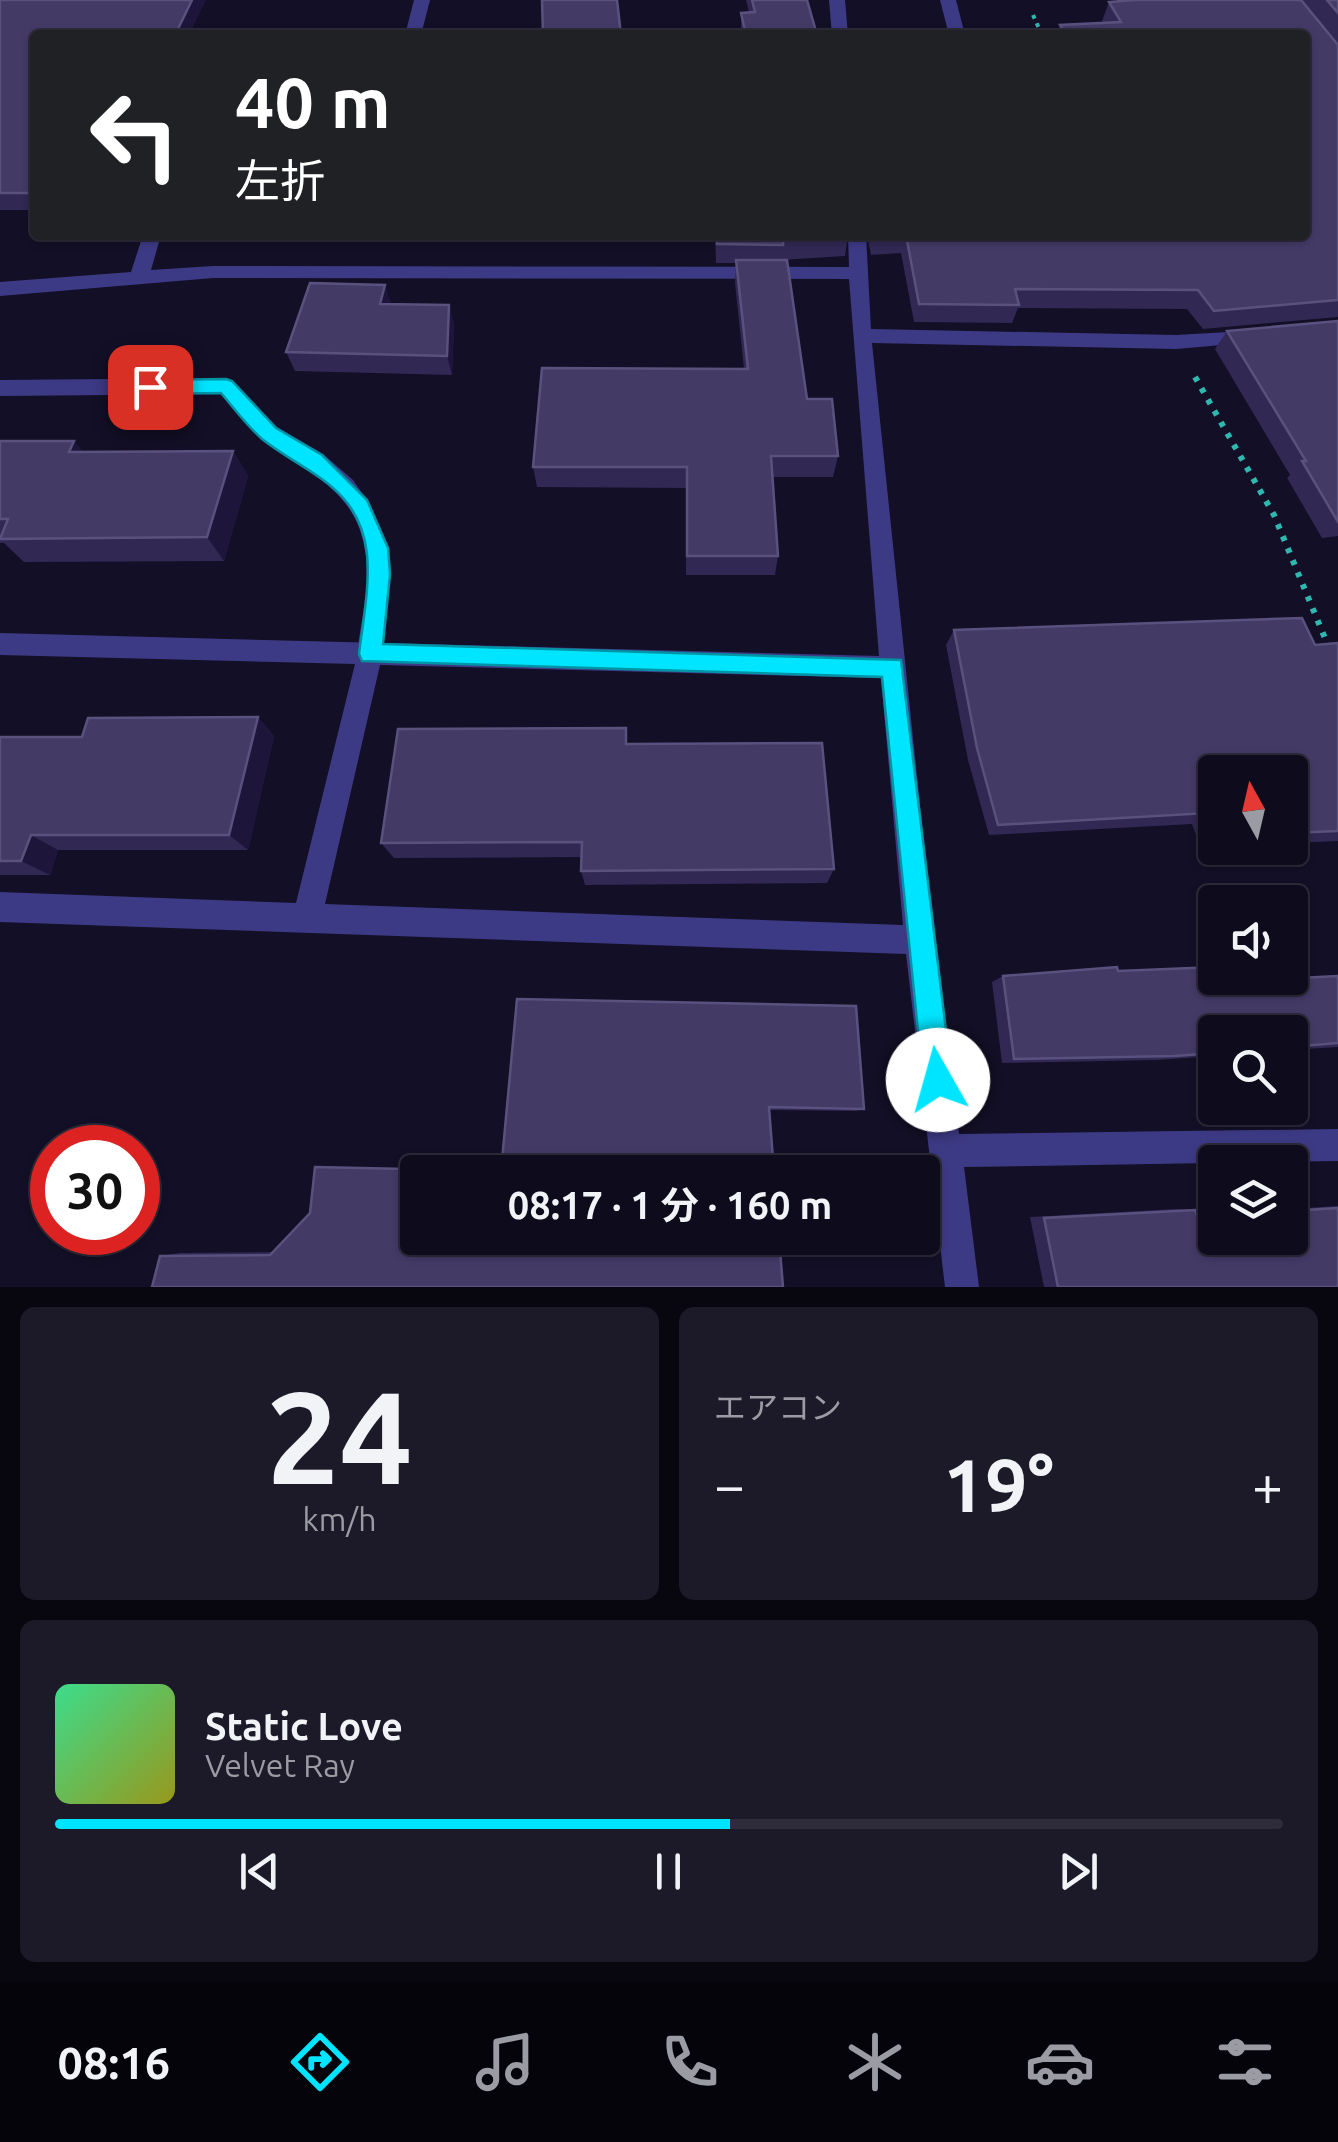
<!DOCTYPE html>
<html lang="ja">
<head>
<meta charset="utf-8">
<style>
	:root { --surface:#0e0b1c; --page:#1c1929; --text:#f1f3f6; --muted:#9b9ba3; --line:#2e2b3b; --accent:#00e5ff }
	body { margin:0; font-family:Ubuntu,"Noto Sans JP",sans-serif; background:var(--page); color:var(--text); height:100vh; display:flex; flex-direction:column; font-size:38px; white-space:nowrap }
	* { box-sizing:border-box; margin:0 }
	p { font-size:32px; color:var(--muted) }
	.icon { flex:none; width:55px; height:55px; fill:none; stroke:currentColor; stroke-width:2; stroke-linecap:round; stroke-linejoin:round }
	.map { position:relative; height:1287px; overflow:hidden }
	.sheet { display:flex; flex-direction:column; gap:20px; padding:20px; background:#08060f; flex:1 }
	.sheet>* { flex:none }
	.hud { position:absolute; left:30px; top:30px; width:1280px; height:210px; border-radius:10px; box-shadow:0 2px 8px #0004,0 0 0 2px var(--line); background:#202124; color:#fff; overflow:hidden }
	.needle { width:65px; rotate:352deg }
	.buttons { position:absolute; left:1198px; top:755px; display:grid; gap:20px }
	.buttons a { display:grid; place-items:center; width:110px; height:110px; border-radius:10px; background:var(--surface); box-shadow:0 2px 8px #0004,0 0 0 2px var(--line); font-size:50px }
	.speed { position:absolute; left:30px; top:1125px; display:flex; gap:20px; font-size:50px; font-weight:700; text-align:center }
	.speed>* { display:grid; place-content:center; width:130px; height:130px; border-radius:50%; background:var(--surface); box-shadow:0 2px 8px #0004,0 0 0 2px var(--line); line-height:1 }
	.speed .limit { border:15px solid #d22; background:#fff; color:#111 }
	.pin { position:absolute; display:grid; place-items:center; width:85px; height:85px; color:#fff; margin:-42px; border-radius:20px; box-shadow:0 5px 15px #0006 }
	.me { position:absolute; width:110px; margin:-55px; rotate:353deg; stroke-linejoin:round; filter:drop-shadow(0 0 8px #0008) }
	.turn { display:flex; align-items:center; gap:35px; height:210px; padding:0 40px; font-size:45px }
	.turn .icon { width:130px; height:130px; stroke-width:2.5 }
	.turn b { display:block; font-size:70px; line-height:85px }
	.big { font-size:75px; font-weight:700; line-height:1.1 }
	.sheet .tile { flex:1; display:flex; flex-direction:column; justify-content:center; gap:15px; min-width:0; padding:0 35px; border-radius:15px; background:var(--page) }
	.sheet .dial { align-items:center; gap:0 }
	.dial b { font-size:130px; line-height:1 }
	.song { display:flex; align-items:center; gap:30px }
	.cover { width:120px; height:120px; border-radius:15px; background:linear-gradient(135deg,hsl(150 70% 55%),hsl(60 70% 35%)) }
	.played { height:10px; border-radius:5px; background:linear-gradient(90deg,var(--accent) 55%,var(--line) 55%) }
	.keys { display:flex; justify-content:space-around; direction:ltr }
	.heat { display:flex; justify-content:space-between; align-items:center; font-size:55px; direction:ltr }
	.sheet .tiles { flex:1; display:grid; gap:20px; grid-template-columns:1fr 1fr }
	.tile:last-child { grid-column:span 2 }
	.trip { position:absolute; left:400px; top:1155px; width:540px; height:100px; border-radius:10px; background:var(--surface); box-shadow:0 2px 8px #0004,0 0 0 2px var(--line); font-weight:700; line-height:100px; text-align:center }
	.dock { display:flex; height:160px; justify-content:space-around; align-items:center; background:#06040b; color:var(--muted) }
	.dock .icon { width:70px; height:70px }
	.dock .current { color:var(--accent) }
	.dock b { font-size:45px; color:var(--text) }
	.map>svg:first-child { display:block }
</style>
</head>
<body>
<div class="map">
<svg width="1338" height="1287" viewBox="0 0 1338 1287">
	<rect width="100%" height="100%" fill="#130f26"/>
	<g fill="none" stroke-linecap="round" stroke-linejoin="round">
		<!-- path-far1 -->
		<polyline stroke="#2fb8b0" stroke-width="4" stroke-dasharray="4 5" stroke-linecap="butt" points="1033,15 1042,35"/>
		<!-- path -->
		<polyline stroke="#2fb8b0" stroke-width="6" stroke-dasharray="5 8" stroke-linecap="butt" points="1195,377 1274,515 1329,648"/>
		<!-- lane -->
		<g fill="#3d3a85" fill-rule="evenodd">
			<polygon points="940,0 956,0 965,35 949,35"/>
			<path d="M 226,378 L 233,381 L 277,427 L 323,454 L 353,480 L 371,506 L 389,548 L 391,574 L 379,661 L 370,664 L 361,661 L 357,653 C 361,620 371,584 365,551 C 356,489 307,473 263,440 C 247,428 234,409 221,394 L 0,396 L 0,380 Z"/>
		</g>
		<!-- street -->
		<g fill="#3d3a85" fill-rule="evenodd">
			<polygon points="414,0 430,0 421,35 405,35"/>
			<polygon points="829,0 845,0 848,35 832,35"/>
			<path d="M 143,235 L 161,235 L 151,270 L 213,266 L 849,267 L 848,235 L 866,235 L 871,329 L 1176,335 L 1263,330 L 1263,340 L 1256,342 L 1176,349 L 872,343 L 934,940 L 959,1134 L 1338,1129 L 1338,1161 L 964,1167 L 979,1287 L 945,1287 L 906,954 L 0,922 L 0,892 L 296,903 L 355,664 L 0,655 L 0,633 L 879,656 L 849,279 L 213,278 L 0,296 L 0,282 L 131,272 ZM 380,665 L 881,678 L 903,925 L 325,904 Z"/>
		</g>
	</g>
	<!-- wall -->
	<g fill="#312854">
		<polygon points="0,0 35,35 35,210 0,210"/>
		<polygon points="746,0 807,0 817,35 741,35 741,13 749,12"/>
		<polygon points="1117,0 1338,0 1338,317 1203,329 1187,309 1018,308 1012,323 914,322 901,253 871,255 867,235 1305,235 1305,35 1057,35 1060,25 1103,23 1102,21 1109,2 1118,2"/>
		<polygon points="715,235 848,235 845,256 781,260 807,399 838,456 833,477 772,477 778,556 775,575 686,575 686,488 537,487 533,467 744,369 735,283 736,263 716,263"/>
		<polygon points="385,285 391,304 449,305 454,324 452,375 295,371 286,352"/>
		<polygon points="1338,321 1338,536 1322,538 1287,478 1290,475 1215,349 1227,331"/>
		<polygon points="0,441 74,441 83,452 233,451 248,476 224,561 24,562 4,543 0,543"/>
		<polygon points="954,630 1315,645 1338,643 1338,841 1290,843 1290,772 1215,772 1215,846 1200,846 1192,824 989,835 968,760 946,645"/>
		<polygon points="258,717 274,736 248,850 58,850 50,875 0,875 0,737 82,737"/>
		<polygon points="626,728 627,744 834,869 827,883 585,885 581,871 582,857 394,858 381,843"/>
		<polygon points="1118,971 1299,978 1338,976 1338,1047 1290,1050 1290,1032 1215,1032 1215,1056 1157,1060 1002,1063 992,982 1003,976"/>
		<polygon points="517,999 864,1109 856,1111 769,1110 783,1287 160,1256 180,1253 273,1252 501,1171"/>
		<polygon points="1338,1206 1338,1287 1044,1287 1030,1217 1176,1209 1195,1210 1197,1214 1215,1213 1215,1238 1290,1238 1290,1209"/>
	</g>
	<!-- shaded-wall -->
	<g fill="#1d163a">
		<polygon points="192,0 206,0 189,35 175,35"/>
		<polygon points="385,285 392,305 380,304"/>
		<polygon points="449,305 454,324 452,375 447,356"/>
		<polygon points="74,441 94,466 69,452"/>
		<polygon points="233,451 248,476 224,561 207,537"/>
		<polygon points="258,717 274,736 248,850 229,835"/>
		<polygon points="31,835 58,850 50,875 21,861"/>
	</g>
	<!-- building -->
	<g fill="#433a66" stroke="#5a527e" stroke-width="2.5">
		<polygon points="0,0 192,0 175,35 35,35 35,193 0,193"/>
		<polygon points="542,0 617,0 621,35 543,35"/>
		<polygon points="752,0 807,0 817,35 746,35 741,13 755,12"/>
		<polygon points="1135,0 1301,0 1338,45 1338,300 1214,311 1198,290 1015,289 1019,305 919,304 906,235 1305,235 1305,35 1066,35 1060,25 1121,22 1109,2"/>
		<polygon points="1327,0 1338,0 1338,13"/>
		<polygon points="717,235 848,235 848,237 783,241 783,245 717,244"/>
		<polygon points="736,260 787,260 807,399 832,399 838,456 771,456 778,556 687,556 687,467 533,467 542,368 748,369"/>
		<polygon points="310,283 385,285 380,304 449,305 447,356 286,352"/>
		<polygon points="1338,321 1338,522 1302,461 1306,461 1227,331"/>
		<polygon points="0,441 74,441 69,452 233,451 207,537 0,539 8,519 0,519"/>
		<polygon points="1302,618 1315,645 1338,643 1338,831 1290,833 1290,772 1215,772 1215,832 1208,813 998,825 977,748 954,630"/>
		<polygon points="258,717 229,835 31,835 21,861 0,861 0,737 82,737 88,718"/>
		<polygon points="626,728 626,744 822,743 834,869 581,871 582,842 381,843 398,729"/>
		<polygon points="1290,964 1293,964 1299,978 1338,976 1338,1043 1290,1047 1290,1032 1215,1032 1215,1053 1174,1056 1014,1059 1003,976 1117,967 1118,971 1215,967 1215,978 1290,978"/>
		<polygon points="517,999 856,1006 864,1109 769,1107 774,1172 418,1172 418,1238 779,1238 783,1287 152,1287 160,1256 270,1255 310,1213 315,1167 501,1171"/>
		<polygon points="1338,1208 1338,1287 1058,1287 1044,1218 1195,1210 1197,1216 1215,1215 1215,1238 1290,1238 1290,1211"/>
	</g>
	<!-- route -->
	<path fill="#00e5ff" stroke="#0095a6" stroke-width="2.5" d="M 226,379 L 232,381 L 276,428 L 322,455 L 367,500 L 388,548 L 390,574 L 383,644 L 901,660 L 952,1080 L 948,1091 L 938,1095 L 927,1091 L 923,1080 L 882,677 L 362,661 L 359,654 C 363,621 370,587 367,554 C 360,486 305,473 262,439 C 247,426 234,408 221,393 L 150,394 L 141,387 L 150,380 Z"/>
</svg>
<div class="buttons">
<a><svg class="needle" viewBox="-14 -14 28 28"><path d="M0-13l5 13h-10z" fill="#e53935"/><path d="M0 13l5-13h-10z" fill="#9b9ba3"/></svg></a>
<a><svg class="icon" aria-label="sound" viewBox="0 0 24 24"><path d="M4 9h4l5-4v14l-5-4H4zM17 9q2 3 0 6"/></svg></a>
<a><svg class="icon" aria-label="search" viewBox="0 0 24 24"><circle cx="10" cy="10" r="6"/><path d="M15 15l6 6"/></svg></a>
<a><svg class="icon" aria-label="layers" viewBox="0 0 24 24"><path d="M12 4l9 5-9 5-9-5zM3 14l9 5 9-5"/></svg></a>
</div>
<div class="speed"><div class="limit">30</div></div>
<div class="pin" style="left:150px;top:387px;background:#d93025"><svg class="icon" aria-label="arrive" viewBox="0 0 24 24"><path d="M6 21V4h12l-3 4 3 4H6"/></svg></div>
<svg class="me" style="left:938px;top:1080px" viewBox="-20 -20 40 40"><circle r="19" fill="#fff"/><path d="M0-13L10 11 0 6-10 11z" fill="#00e5ff"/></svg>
<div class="trip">08:17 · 1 分 · 160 m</div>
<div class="hud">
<div class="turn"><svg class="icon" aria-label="left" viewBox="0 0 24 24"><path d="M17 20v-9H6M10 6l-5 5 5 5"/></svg><div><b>40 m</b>左折</div></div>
</div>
</div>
<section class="sheet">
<div class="tiles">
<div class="tile dial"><b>24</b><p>km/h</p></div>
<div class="tile"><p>エアコン</p>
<div class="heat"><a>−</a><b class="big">19°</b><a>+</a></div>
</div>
<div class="tile">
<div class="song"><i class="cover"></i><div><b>Static Love</b><p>Velvet Ray</p></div></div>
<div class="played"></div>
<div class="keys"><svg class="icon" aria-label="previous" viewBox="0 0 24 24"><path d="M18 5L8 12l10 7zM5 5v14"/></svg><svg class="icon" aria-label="pause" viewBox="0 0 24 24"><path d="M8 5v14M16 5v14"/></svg><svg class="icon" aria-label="next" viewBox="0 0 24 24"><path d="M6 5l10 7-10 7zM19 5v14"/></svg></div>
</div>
</div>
</section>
<nav class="dock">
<b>08:16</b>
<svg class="icon current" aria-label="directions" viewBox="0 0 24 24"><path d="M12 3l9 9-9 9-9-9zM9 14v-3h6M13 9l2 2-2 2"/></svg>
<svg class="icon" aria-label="music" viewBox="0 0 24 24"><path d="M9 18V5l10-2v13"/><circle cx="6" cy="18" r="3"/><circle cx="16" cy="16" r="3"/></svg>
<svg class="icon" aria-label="phone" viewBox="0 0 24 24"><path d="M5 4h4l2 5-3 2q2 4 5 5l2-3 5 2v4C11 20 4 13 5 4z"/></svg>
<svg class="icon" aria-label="climate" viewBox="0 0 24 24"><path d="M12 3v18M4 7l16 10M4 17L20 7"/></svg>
<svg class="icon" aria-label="car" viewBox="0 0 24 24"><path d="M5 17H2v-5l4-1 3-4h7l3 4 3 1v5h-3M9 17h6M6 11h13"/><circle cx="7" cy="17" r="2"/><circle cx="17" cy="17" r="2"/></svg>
<svg class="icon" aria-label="filters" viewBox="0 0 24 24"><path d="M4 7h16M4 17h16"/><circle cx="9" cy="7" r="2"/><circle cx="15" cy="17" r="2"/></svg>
</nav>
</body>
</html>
